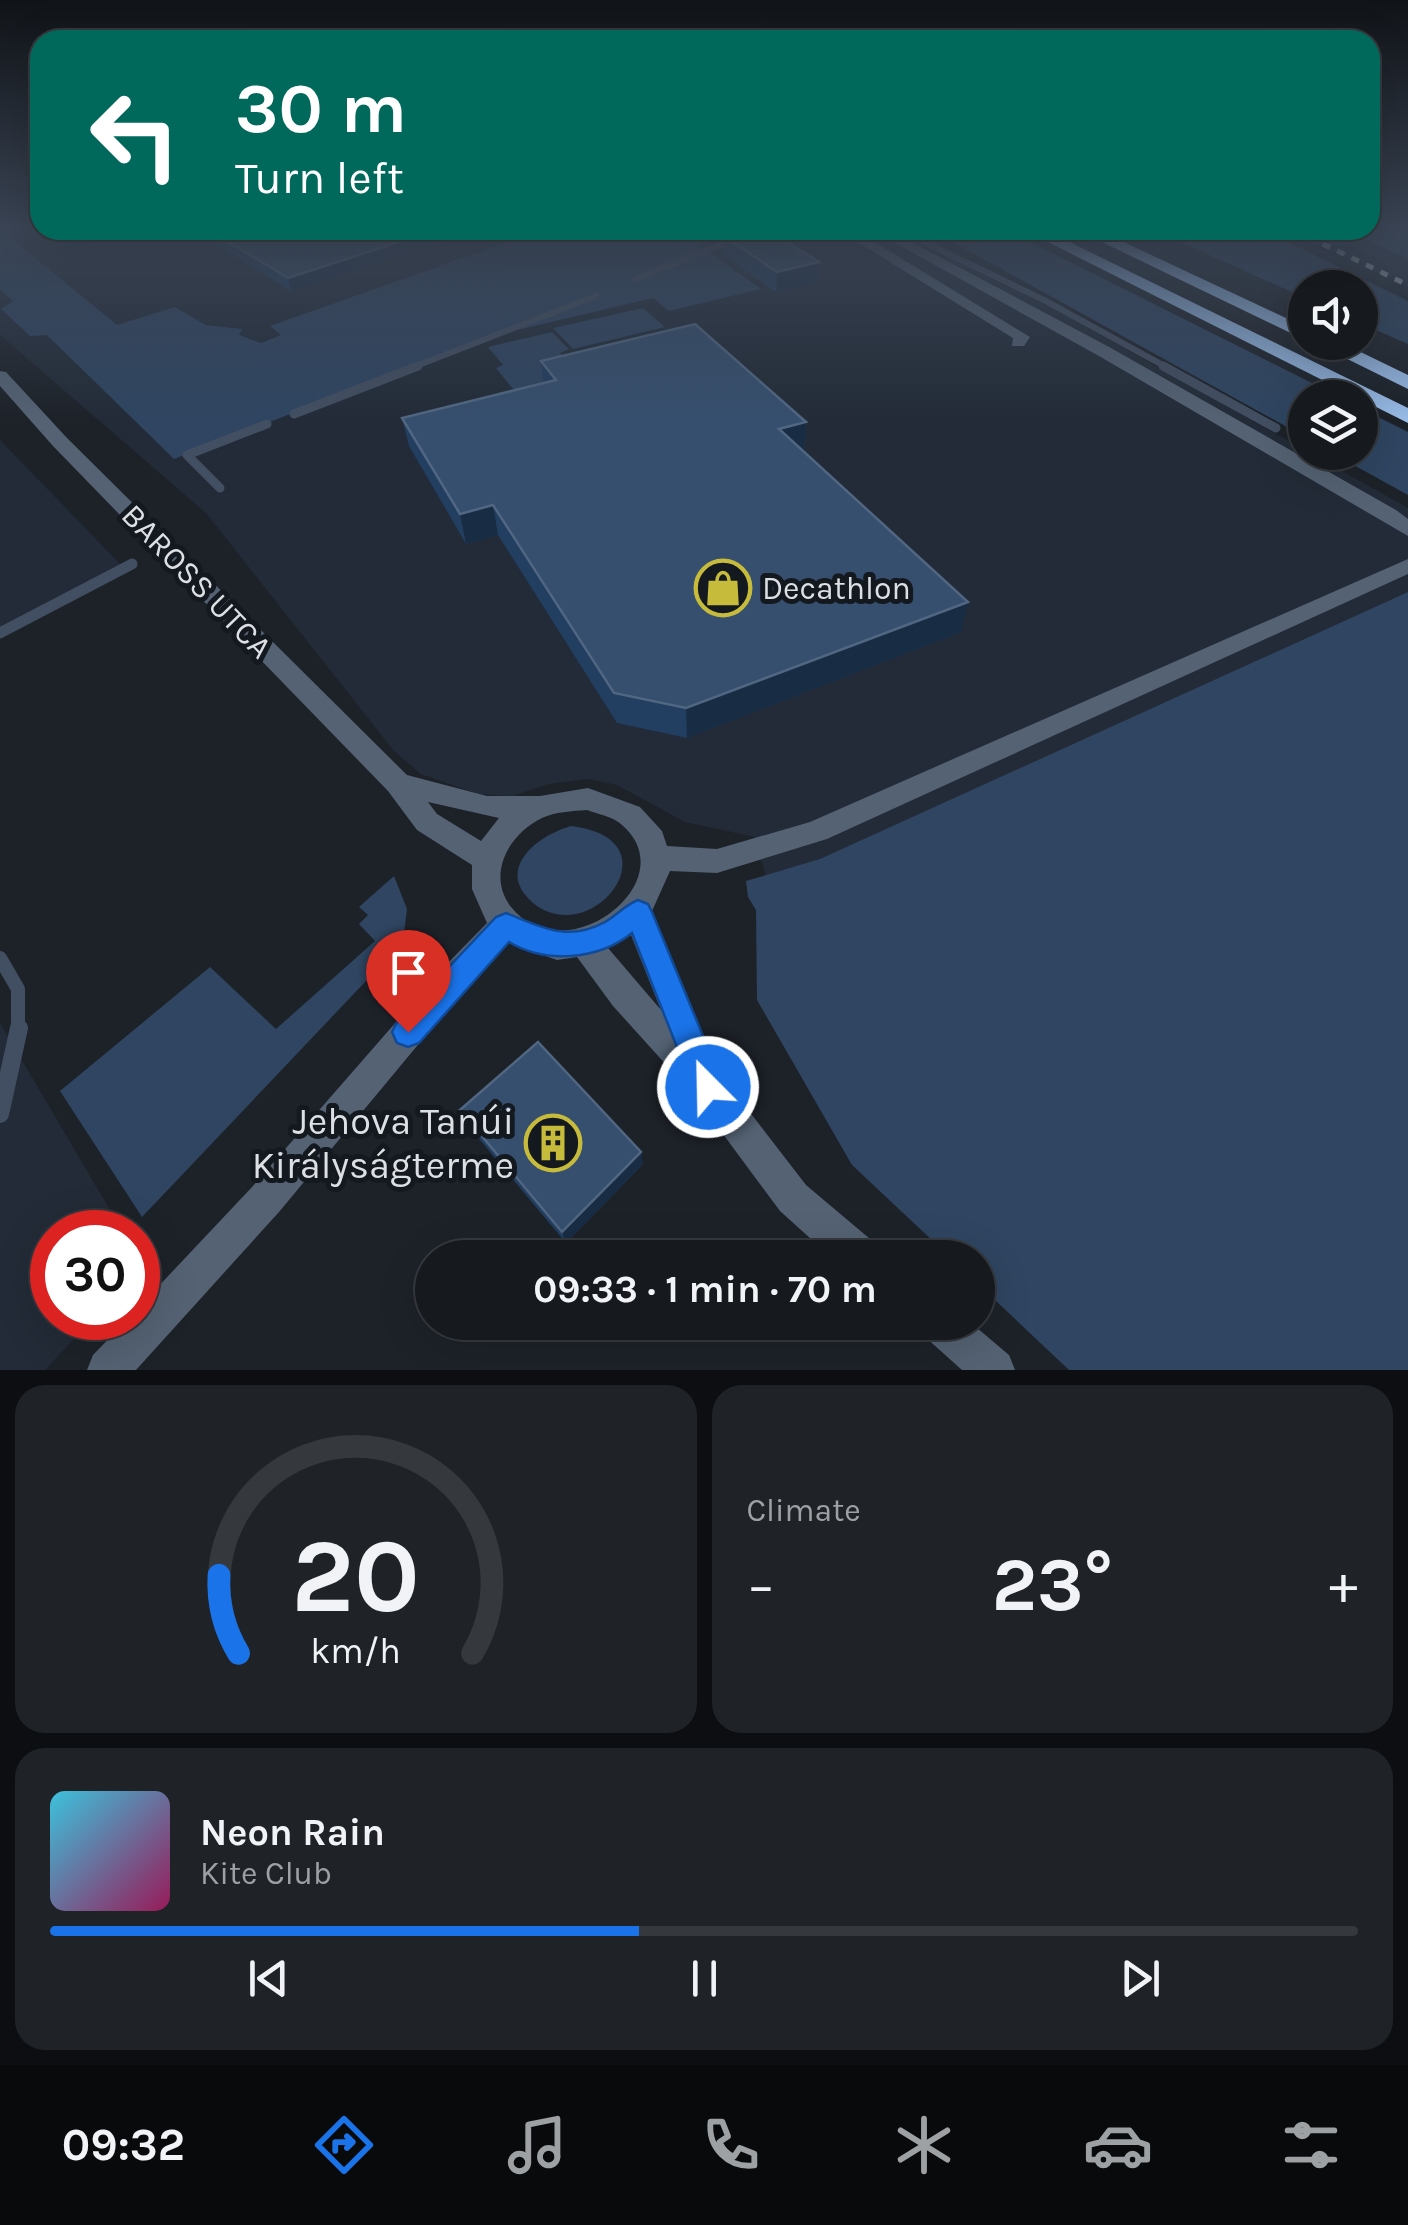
<!DOCTYPE html>
<html lang="en">
<head>
<meta charset="utf-8">
<style>
	:root { --surface:#161a1f; --page:#1f2328; --text:#f1f3f6; --muted:#9ea1a4; --line:#35383d; --accent:#1a73e8 }
	body { margin:0; font-family:Karla,sans-serif; background:var(--page); color:var(--text); height:100vh; display:flex; flex-direction:column; font-size:38px; white-space:nowrap }
	* { box-sizing:border-box; margin:0 }
	p { font-size:32px; color:var(--muted) }
	.icon { flex:none; width:55px; height:55px; fill:none; stroke:currentColor; stroke-width:2; stroke-linecap:round; stroke-linejoin:round }
	.map { position:relative; height:1370px; overflow:hidden }
	.side { display:flex; flex-direction:column; gap:15px; padding:15px; background:#0c0e11; flex:1 }
	.side>* { flex:none }
	.hud { position:absolute; left:30px; top:30px; width:1350px; height:210px; border-radius:30px; box-shadow:0 10px 40px #0002,0 0 0 2px var(--line); background:#00695c; color:#fff; overflow:hidden }
	.controls { position:absolute; left:1288px; top:270px; display:grid; gap:20px }
	.controls a { display:grid; place-items:center; width:90px; height:90px; border-radius:50%; background:var(--surface); box-shadow:0 10px 40px #0002,0 0 0 2px var(--line); font-size:50px }
	.speed { position:absolute; left:30px; top:1210px; display:flex; gap:20px; font-size:50px; font-weight:700; text-align:center }
	.speed>* { display:grid; place-content:center; width:130px; height:130px; border-radius:50%; background:var(--surface); box-shadow:0 10px 40px #0002,0 0 0 2px var(--line); line-height:1 }
	.speed .limit { border:15px solid #d22; background:#fff; color:#111 }
	.pin { position:absolute; display:grid; place-items:center; width:85px; height:85px; color:#fff; margin:-102px -42px; border-radius:50% 50% 50% 0; rotate:-45deg; box-shadow:0 0 10px #0007 }
	.pin .icon { rotate:45deg }
	.me { position:absolute; width:110px; margin:-55px; rotate:337deg; stroke-linejoin:round; filter:drop-shadow(0 0 8px #0008) }
	.turn { display:flex; align-items:center; gap:35px; height:210px; padding:0 40px; font-size:45px }
	.turn .icon { width:130px; height:130px; stroke-width:2.5 }
	.turn b { display:block; font-size:70px; line-height:85px }
	.big { font-size:75px; font-weight:700; line-height:1.1 }
	.side .widget { flex:1; display:flex; flex-direction:column; justify-content:center; gap:15px; min-width:0; padding:0 35px; border-radius:30px; background:var(--page) }
	.side .dial { align-items:center; gap:0 }
	.dial svg { height:260px; overflow:visible; fill:none; stroke:var(--line); stroke-width:7; stroke-linecap:round; text-anchor:middle }
	.dial text { fill:var(--text); stroke:none }
	.song { display:flex; align-items:center; gap:30px }
	.cover { width:120px; height:120px; border-radius:15px; background:linear-gradient(135deg,hsl(190 70% 55%),hsl(330 70% 35%)) }
	.played { height:10px; border-radius:5px; background:linear-gradient(90deg,var(--accent) 45%,var(--line) 45%) }
	.keys { display:flex; justify-content:space-around; direction:ltr }
	.heat { display:flex; justify-content:space-between; align-items:center; font-size:55px; direction:ltr }
	.side .tiles { flex:1; display:grid; gap:15px; grid-template-columns:1fr 1fr }
	.widget:last-child { grid-column:span 2 }
	.trip { position:absolute; left:415px; top:1240px; width:580px; height:100px; border-radius:50px; background:var(--surface); box-shadow:0 10px 40px #0002,0 0 0 2px var(--line); font-weight:700; line-height:100px; text-align:center }
	.tabs { display:flex; height:160px; justify-content:space-around; align-items:center; background:#090a0c; color:var(--muted) }
	.tabs .icon { width:70px; height:70px }
	.tabs .current { color:var(--accent) }
	.tabs b { font-size:45px; color:var(--text) }
	.map>svg:first-child { display:block }
</style>
</head>
<body>
<div class="map">
<svg width="1408" height="1370" viewBox="0 0 1408 1370">
	<rect width="100%" height="100%" fill="#1d2229"/>
	<!-- built -->
	<g fill="#222b37">
		<polygon points="0,229 913,230 1408,508 1408,631 774,905 755,837 685,822 617,785 588,779 549,784 512,796 478,794 421,774 394,751 206,513 0,335"/>
		<polygon points="1288,230 1349,230 1408,257 1408,287"/>
		<polygon points="0,440 123,567 0,627"/>
		<polygon points="0,1023 123,1232 52,1232 52,1318 93,1318 45,1370 0,1370"/>
	</g>
	<!-- green -->
	<g fill="#2f4561">
		<polygon points="0,229 117,325 175,307 206,325 242,329 239,335 261,343 281,335 270,326 541,230 629,234 639,230 738,230 700,246 761,289 669,311 653,298 492,336 174,459 47,335 30,336 1,309 13,301 0,289"/>
		<polygon points="1408,229 1408,259 1346,230"/>
		<polygon points="1006,230 1340,397 1305,398 1305,437 951,241"/>
		<polygon points="1154,230 1263,230 1408,301 1408,344 1360,323 1360,288 1305,288 1305,298"/>
		<polygon points="643,308 665,327 573,349 553,328"/>
		<polygon points="552,332 569,349 560,353 583,377 517,394 496,368 503,365 488,347"/>
		<polygon points="1360,408 1408,432 1408,495 1332,453 1360,452"/>
		<polygon points="1408,592 1408,1370 1069,1370 978,1284 978,1258 950,1257 852,1165 757,1000 756,910 748,897 746,881 820,859"/>
		<path d="M 571,826 C 680,839 591,953 532,902 C 494,868 539,835 571,826 Z"/>
		<polygon points="394,876 407,909 403,942 142,1217 60,1091 210,967 276,1029 375,941 359,924 368,915 359,907"/>
	</g>
	<g fill="none" stroke-linecap="round" stroke-linejoin="round">
		<!-- stream-far4 -->
		<g stroke="#424e61" stroke-width="6">
			<polyline points="899,230 1044,300 1168,368"/>
			<polyline points="636,279 757,230"/>
			<polyline points="411,368 596,296"/>
		</g>
		<!-- stream-far3 -->
		<g stroke="#424e61" stroke-width="9">
			<polyline points="1163,366 1276,428"/>
			<polyline points="294,414 418,366"/>
			<polyline points="220,488 187,455 267,424"/>
		</g>
		<!-- stream-far2 -->
		<polyline stroke="#424e61" stroke-width="11" points="0,633 132,564"/>
		<!-- stream-far1 -->
		<polyline stroke="#424e61" stroke-width="14" points="0,958 18,989 18,1030"/>
		<!-- stream -->
		<polyline stroke="#424e61" stroke-width="18" points="0,1114 19,1028"/>
		<!-- street -->
		<g fill="#546273" fill-rule="evenodd">
			<polygon points="838,230 855,230 1030,337 1024,346 1012,346 1013,338"/>
			<polygon points="872,230 889,230 1111,348 1396,510 1408,519 1408,536 1099,356"/>
			<path d="M 0,371 L 6,372 L 67,438 L 407,775 L 487,796 L 540,796 L 588,788 L 640,807 L 662,831 L 667,846 L 717,849 L 810,822 L 1408,559 L 1408,574 L 827,839 L 717,873 L 670,871 L 652,911 L 718,1071 L 806,1185 L 876,1244 L 881,1258 L 832,1258 L 780,1211 L 697,1099 L 613,1006 L 577,957 L 557,960 L 509,943 L 466,987 L 279,1212 L 136,1370 L 87,1370 L 93,1355 L 129,1318 L 138,1318 L 138,1308 L 253,1186 L 444,967 L 487,923 L 472,889 L 472,865 L 417,830 L 388,791 L 53,446 L 0,386 ZM 428,802 L 499,818 L 481,841 L 437,814 ZM 587,810 C 598,814 614,817 622,825 C 687,881 565,975 511,907 C 486,874 509,834 542,818 C 555,812 572,811 587,810 ZM 631,935 L 661,1010 L 608,948 Z"/>
			<polygon points="918,1322 970,1322 1009,1355 1015,1370 962,1370 924,1336"/>
		</g>
		<!-- highway -->
		<g fill="#98bce8" fill-rule="evenodd">
			<polygon points="1024,230 1045,230 1408,408 1408,423"/>
			<polygon points="1077,230 1098,230 1305,327 1305,340"/>
			<polygon points="1313,342 1340,342 1408,375 1408,389"/>
		</g>
		<!-- rail -->
		<polyline stroke="#b7babf" stroke-width="5" stroke-dasharray="8 8" stroke-linecap="butt" points="1294,230 1408,285"/>
	</g>
	<!-- wall -->
	<g fill="#223e60">
		<polygon points="192,230 477,230 291,291"/>
		<polygon points="724,236 819,262 817,282 776,292 724,255"/>
		<polygon points="541,361 806,422 804,450 803,451 961,632 687,738 617,723 498,535 466,544 409,446 402,418 543,383"/>
		<polygon points="460,1110 643,1164 566,1243 466,1123"/>
	</g>
	<!-- shaded-wall -->
	<g fill="#182c44">
		<polygon points="436,230 477,230 291,291 288,278"/>
		<polygon points="819,262 817,282 776,292 777,272"/>
		<polygon points="806,422 804,450 777,458 779,429"/>
		<polygon points="493,505 498,535 466,544 460,514"/>
		<polygon points="968,602 961,632 687,738 686,708"/>
		<polygon points="641,1152 643,1164 566,1243 562,1232"/>
	</g>
	<!-- building -->
	<g fill="#364f6e" stroke="#506681" stroke-width="2.5">
		<polygon points="209,230 436,230 288,278"/>
		<polygon points="753,230 768,230 819,262 777,272 724,236"/>
		<polygon points="695,324 806,422 779,429 968,602 686,708 614,693 493,505 460,514 402,418 556,380 541,361"/>
		<polygon points="538,1042 641,1152 562,1232 460,1110"/>
	</g>
	<!-- sky -->
	<linearGradient id="sky" x2="0" y2="1"><stop stop-color="#101317"/><stop offset="0.54" stop-color="#3a4454"/><stop offset="1" stop-color="#3a4454" stop-opacity="0"/></linearGradient>
	<rect width="1408" height="421" fill="url(#sky)"/>
	<!-- route -->
	<path fill="#1a73e8" stroke="#114b97" stroke-width="2.5" d="M 638,900 L 648,904 L 652,912 L 724,1087 L 720,1098 L 708,1103 L 697,1098 L 632,933 C 598,960 546,964 509,942 L 419,1043 L 408,1047 L 397,1043 L 392,1032 L 397,1022 L 496,917 L 506,913 C 540,926 567,943 605,922 C 617,915 625,905 638,900 Z"/>
	<!-- icons -->
	<defs>
		<g id="shop-ring" transform="scale(2.875)"><circle r="9.5" fill="#14191f" stroke="#c7bb3c" stroke-width="1.5"/><path d="M-5-2.5h2.3a2.7 3.5 0 0 1 5.4 0H5L5.5 6h-11ZM-1.5-2.5h3a1.5 2.3 0 0 0-3 0Z" fill="#c7bb3c"/></g>
		<g id="building-ring" transform="scale(2.875)"><circle r="9.5" fill="#14191f" stroke="#c7bb3c" stroke-width="1.5"/><path d="M-4-6H4V6H1V3H-1V6H-4ZM-2.5-4.3h1.7v1.8h-1.7ZM.8-4.3h1.7v1.8H.8ZM-2.5-1h1.7V.8h-1.7ZM.8-1h1.7V.8H.8Z" fill="#c7bb3c"/></g>
	</defs>
	<g fill-rule="evenodd">
		<use href="#shop-ring" x="723" y="588"/>
		<use href="#building-ring" x="553" y="1143"/>
	</g>
	<g text-anchor="middle" stroke-width="10" stroke-linejoin="round" paint-order="stroke">
		<!-- street labels -->
		<g font-size="32" fill="#dcdfe4" stroke="#14191f">
			<text transform="translate(197 581) rotate(46)" y="11">BAROSS UTCA</text>
		</g>
		<!-- poi labels -->
		<g font-size="32" fill="#dcdfe4" stroke="#14191f" text-anchor="start">
			<text x="762" y="599">Decathlon</text>
		</g>
		<!-- near-poi labels -->
		<g font-size="38" fill="#dcdfe4" stroke="#14191f" text-anchor="end">
			<text x="514" y="1134">Jehova Tanúi<tspan x="514" dy="44">Királyságterme</tspan></text>
		</g>
	</g>
</svg>
<div class="controls">
<a><svg class="icon" aria-label="sound" viewBox="0 0 24 24"><path d="M4 9h4l5-4v14l-5-4H4zM17 9q2 3 0 6"/></svg></a>
<a><svg class="icon" aria-label="layers" viewBox="0 0 24 24"><path d="M12 4l9 5-9 5-9-5zM3 14l9 5 9-5"/></svg></a>
</div>
<div class="speed"><div class="limit">30</div></div>
<div class="pin" style="left:408px;top:1032px;background:#d93025"><svg class="icon" aria-label="arrive" viewBox="0 0 24 24"><path d="M6 21V4h12l-3 4 3 4H6"/></svg></div>
<svg class="me" style="left:708px;top:1087px" viewBox="-20 -20 40 40"><circle r="17" fill="#1a73e8" stroke="#fff" stroke-width="3"/><path d="M0-11L8 9 0 5-8 9z" fill="#fff"/></svg>
<div class="trip">09:33 · 1 min · 70 m</div>
<div class="hud">
<div class="turn"><svg class="icon" aria-label="left" viewBox="0 0 24 24"><path d="M17 20v-9H6M10 6l-5 5 5 5"/></svg><div><b>30 m</b>Turn left</div></div>
</div>
</div>
<section class="side">
<div class="tiles">
<div class="widget dial"><svg viewBox="0 0 100 80">
<path d="M14 69A42 42 0 1 1 86 69"/>
<path d="M14 69A42 42 0 0 1 8 45" stroke="#1a73e8"/>
<text x="50" y="56" font-size="32" font-weight="700">20</text>
<text x="50" y="72" font-size="11">km/h</text>
</svg></div>
<div class="widget"><p>Climate</p>
<div class="heat"><a>−</a><b class="big">23°</b><a>+</a></div>
</div>
<div class="widget">
<div class="song"><i class="cover"></i><div><b>Neon Rain</b><p>Kite Club</p></div></div>
<div class="played"></div>
<div class="keys"><svg class="icon" aria-label="previous" viewBox="0 0 24 24"><path d="M18 5L8 12l10 7zM5 5v14"/></svg><svg class="icon" aria-label="pause" viewBox="0 0 24 24"><path d="M8 5v14M16 5v14"/></svg><svg class="icon" aria-label="next" viewBox="0 0 24 24"><path d="M6 5l10 7-10 7zM19 5v14"/></svg></div>
</div>
</div>
</section>
<nav class="tabs">
<b>09:32</b>
<svg class="icon current" aria-label="directions" viewBox="0 0 24 24"><path d="M12 3l9 9-9 9-9-9zM9 14v-3h6M13 9l2 2-2 2"/></svg>
<svg class="icon" aria-label="music" viewBox="0 0 24 24"><path d="M9 18V5l10-2v13"/><circle cx="6" cy="18" r="3"/><circle cx="16" cy="16" r="3"/></svg>
<svg class="icon" aria-label="phone" viewBox="0 0 24 24"><path d="M5 4h4l2 5-3 2q2 4 5 5l2-3 5 2v4C11 20 4 13 5 4z"/></svg>
<svg class="icon" aria-label="climate" viewBox="0 0 24 24"><path d="M12 3v18M4 7l16 10M4 17L20 7"/></svg>
<svg class="icon" aria-label="car" viewBox="0 0 24 24"><path d="M5 17H2v-5l4-1 3-4h7l3 4 3 1v5h-3M9 17h6M6 11h13"/><circle cx="7" cy="17" r="2"/><circle cx="17" cy="17" r="2"/></svg>
<svg class="icon" aria-label="filters" viewBox="0 0 24 24"><path d="M4 7h16M4 17h16"/><circle cx="9" cy="7" r="2"/><circle cx="15" cy="17" r="2"/></svg>
</nav>
</body>
</html>
